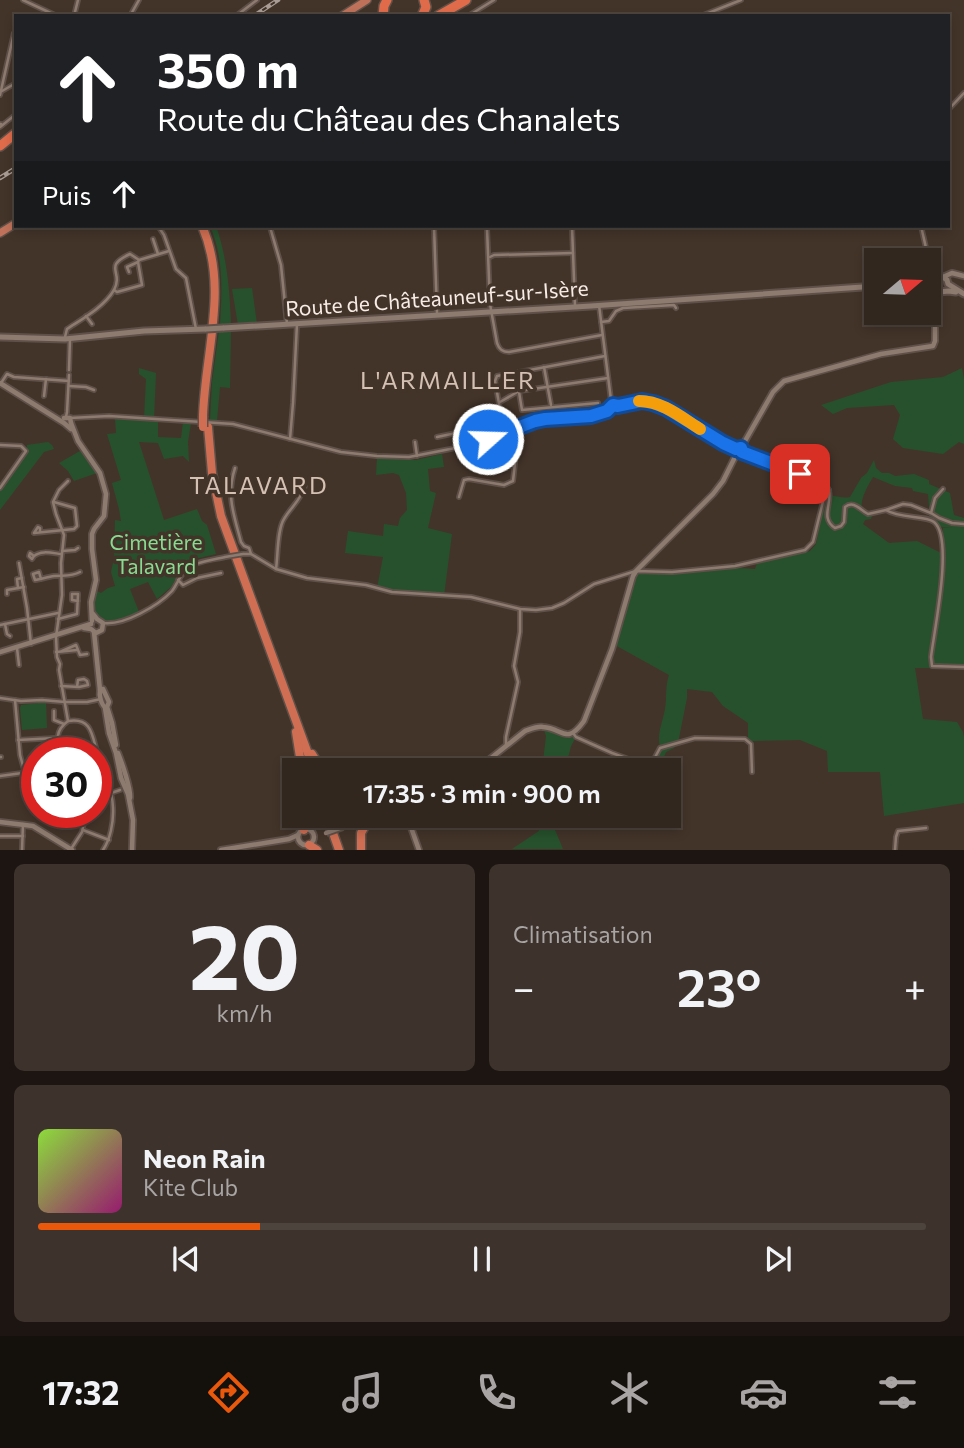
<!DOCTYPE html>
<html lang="fr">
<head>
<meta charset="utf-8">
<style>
	:root { --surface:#32271f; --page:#3d332c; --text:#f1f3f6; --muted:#a8a5a4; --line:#4d443d; --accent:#ea580c }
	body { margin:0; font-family:Commissioner,sans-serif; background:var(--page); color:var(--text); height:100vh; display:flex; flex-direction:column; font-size:26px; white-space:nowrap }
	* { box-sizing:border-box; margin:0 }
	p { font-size:23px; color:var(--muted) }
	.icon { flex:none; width:38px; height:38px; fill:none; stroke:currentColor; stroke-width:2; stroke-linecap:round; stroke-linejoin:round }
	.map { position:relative; height:850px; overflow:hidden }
	.drawer { display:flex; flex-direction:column; gap:14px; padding:14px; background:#1c1511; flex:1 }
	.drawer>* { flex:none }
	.top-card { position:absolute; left:14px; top:14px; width:936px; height:214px; border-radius:0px; box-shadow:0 4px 10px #0003,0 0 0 2px var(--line); background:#202124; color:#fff; overflow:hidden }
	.needle { width:46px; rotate:71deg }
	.controls { position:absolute; left:864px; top:248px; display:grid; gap:14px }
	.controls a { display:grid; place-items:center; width:77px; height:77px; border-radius:0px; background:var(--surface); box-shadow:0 4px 10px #0003,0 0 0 2px var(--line); font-size:35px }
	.speed { position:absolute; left:21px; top:737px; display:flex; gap:14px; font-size:35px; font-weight:700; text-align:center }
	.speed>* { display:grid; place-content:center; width:91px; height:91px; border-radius:50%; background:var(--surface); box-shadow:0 4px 10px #0003,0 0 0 2px var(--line); line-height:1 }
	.speed .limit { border:10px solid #d22; background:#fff; color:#111 }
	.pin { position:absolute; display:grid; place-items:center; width:60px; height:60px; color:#fff; margin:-30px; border-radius:14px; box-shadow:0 4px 10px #0006 }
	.me { position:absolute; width:77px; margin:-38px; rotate:70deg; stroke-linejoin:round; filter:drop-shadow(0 0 5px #0008) }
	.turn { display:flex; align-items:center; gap:24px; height:147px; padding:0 28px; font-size:32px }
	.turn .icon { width:91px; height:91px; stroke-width:2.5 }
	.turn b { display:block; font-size:49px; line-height:60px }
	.then { display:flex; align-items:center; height:66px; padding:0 28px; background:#0003; gap:14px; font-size:26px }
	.big { font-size:52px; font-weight:600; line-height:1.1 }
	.drawer .tile { flex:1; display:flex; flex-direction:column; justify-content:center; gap:10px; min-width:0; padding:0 24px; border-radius:10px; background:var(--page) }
	.drawer .dial { align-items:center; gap:0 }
	.dial b { font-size:91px; line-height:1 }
	.song { display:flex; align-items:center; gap:21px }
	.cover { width:84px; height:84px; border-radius:10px; background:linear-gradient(135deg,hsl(90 70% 55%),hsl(320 70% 35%)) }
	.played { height:7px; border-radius:4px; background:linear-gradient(90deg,var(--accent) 25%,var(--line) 25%) }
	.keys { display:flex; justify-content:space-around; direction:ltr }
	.heat { display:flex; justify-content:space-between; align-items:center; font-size:38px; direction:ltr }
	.drawer .tiles { flex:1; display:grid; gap:14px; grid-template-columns:1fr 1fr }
	.tile:last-child { grid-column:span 2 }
	.trip { position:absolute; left:282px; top:758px; width:399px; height:70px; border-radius:0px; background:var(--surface); box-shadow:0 4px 10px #0003,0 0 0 2px var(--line); font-weight:600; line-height:70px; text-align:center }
	.tabs { display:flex; height:112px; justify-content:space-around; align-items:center; background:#14100c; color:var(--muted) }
	.tabs .icon { width:49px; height:49px }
	.tabs .current { color:var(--accent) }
	.tabs b { font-size:32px; color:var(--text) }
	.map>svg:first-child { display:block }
</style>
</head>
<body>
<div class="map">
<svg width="964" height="850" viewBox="0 0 964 850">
	<rect width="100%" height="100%" fill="#433429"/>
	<!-- green -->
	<g fill="#27512c" fill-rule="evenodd">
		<path d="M 210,226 L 216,226 C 227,257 230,292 231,325 L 220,325 C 222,291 224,258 210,226 Z"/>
		<polygon points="252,288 257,324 238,325 232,289"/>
		<polygon points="231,330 230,388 220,387 217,421 210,420 212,382 219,331"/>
		<path d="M 139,368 L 156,373 L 154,420 L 158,420 L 158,437 L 181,438 L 183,422 L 191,423 L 188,442 L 189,462 L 183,456 L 164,459 L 158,443 L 139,442 L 164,520 L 197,509 L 202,521 L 207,525 L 216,554 L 191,560 L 182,569 L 171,587 L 157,599 L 148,582 L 130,589 L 139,612 C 131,616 120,622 111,622 C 106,622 104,620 100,617 C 91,611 93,601 97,591 L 101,593 L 108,588 L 115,586 L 111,572 L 114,558 L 115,520 L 121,521 L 119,509 L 112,483 L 121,480 L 107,434 L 116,433 L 115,418 L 144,419 L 146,379 L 139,374 Z"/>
		<polygon points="962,368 964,379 964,444 959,442 943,454 903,448 893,439 900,415 894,405 847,408 833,414 821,405 891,382 943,377"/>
		<polygon points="48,442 52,445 54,449 44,452 0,510 0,490 26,453 27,445"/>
		<polygon points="80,451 97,473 74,481 68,471 59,463"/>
		<polygon points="442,454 444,467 428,469 430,491 436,493 428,528 452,534 444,596 392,592 377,588 383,557 345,553 348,531 383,536 384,524 398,526 400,518 407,510 406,493 399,475 393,473 376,475 377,458 416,460"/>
		<path d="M 874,460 L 876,468 L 882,473 L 889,473 L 895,476 L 914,474 L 929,480 L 929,484 L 950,493 L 954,515 L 964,518 L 964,668 L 915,668 L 923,719 L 957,722 L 963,732 L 964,738 L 964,803 L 884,816 L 880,772 L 828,772 L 827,751 L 800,740 L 751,741 L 748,738 L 748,723 L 723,706 L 712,692 L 687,689 L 687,698 L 678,743 L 674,748 L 666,752 L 659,770 L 651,770 L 652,763 L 660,748 C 657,732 662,725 665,709 C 667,698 665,686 669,675 L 615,645 L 636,575 L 638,573 C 677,574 716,565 755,569 L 757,563 L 810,551 L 816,544 L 826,495 C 834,495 843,499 850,497 L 861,478 L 867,473 ZM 873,477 L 895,486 L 912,488 L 913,491 L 928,494 L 930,519 L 939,527 L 953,528 L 943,528 L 943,554 L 917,541 L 889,543 L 863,524 L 865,520 L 871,519 L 873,514 L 863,512 C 858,501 868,486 873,477 Z"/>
		<polygon points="46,702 47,728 22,730 20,708 21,705"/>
		<polygon points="543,727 573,733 576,737 571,746 565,770 542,770 546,736"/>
		<polygon points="535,816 554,816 553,825 563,849 512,849 539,831"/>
	</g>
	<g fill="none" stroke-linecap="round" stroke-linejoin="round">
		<!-- minor casing -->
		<g stroke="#5f5149" stroke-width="6">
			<g id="minor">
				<polyline points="23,0 57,16"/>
				<polyline points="74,16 78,0"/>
				<polyline points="130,16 139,0"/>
				<polyline points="236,16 257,0"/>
				<polyline points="468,16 494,0"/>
				<polyline points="701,16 741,0"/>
				<polyline points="2,91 16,83"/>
				<polyline points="0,95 14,33 16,31"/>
				<polyline points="948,110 964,93"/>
				<polyline points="0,124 1,124"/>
				<polyline points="0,127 15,115"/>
				<polyline points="158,226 164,235 176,269 186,278 196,329"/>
				<polyline points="273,226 270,227 281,265 287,324"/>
				<polyline points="434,226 437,313"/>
				<polyline points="572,226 575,306"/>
				<polyline points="921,226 929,261"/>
				<path d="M 487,228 L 490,304 L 497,343 C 499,349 502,352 509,352 L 602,335"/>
				<polyline points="153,239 158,254"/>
				<polyline points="490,257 494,255 573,253"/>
				<polyline points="929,262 934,281"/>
				<polyline points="129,272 127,267 138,262"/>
				<polyline points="114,290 117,292 142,285 138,262 139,260"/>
				<polyline points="599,305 611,400 613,405 619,406 642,401 659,405 723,443 736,449"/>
				<polyline points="86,316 92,324"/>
				<polyline points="601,322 609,321 616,311 623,308 674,305 676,308"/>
				<path d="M 65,337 L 67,329 C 82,319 104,307 114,290 C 124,271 102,267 130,254 L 139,260 L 169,251"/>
				<polyline points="544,367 551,405"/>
				<polyline points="69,370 70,339"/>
				<polyline points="1,383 7,374 14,377 69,381"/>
				<polyline points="69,386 86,387 94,390"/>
				<polyline points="519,392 522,410 598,403"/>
				<polyline points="44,396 46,379"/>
				<polyline points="500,402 519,391 608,378"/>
				<polyline points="66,417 67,412 69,375"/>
				<path d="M 70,418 L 109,416 L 233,424 L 341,452 L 377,456 L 409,457 L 471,445 L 535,421 C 558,416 597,423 613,405"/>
				<polyline points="466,418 471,445"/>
				<polyline points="504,432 495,381 497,376 605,356"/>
				<polyline points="437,437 480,428"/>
				<polyline points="290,439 293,403 297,324"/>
				<polyline points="415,442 417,456"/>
				<polyline points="0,445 21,446 26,451 0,488"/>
				<polyline points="742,452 825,484 829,490"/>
				<path d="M 235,468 C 226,496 234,515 241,542 L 244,546 L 249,548 L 251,554"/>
				<polyline points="68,481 59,490 53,502 56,514 64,535 61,563 62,595 56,637 57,657 60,664 59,670 68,721"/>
				<path d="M 829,491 C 832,504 820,518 835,528 L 841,526 L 844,522 L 845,507 C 854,500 860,510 868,514 L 886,510 L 903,504 L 911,505 L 931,513 L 939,518 L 952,523 L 964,524"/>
				<polyline points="459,497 464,480 469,479 504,485 513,481 519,427"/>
				<path d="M 886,510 C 900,519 926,515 934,522 C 954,538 934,631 931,657 L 932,666 L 964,667"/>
				<polyline points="931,513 935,498 943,489"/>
				<polyline points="40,532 40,528 38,527 34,533 74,529 77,526 75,508 54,502"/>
				<polyline points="62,551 75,550 78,548"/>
				<polyline points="243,554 251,554 276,569 307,578 366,585 392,592 471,597 520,609 536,610 552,608 564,603 594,584 636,571 672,572 735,566 805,550 813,542 825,493 829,490"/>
				<path d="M 34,556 L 32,559 L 29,556 L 30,553 L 34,556 C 41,550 52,553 61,554"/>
				<polyline points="19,563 27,608 31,644"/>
				<path d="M 276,569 C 278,556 277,530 284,519 C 291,507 301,500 305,486"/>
				<path d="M 41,579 L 39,572 L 33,574 L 35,580 C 41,579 48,577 54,576 C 64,575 71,577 80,572"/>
				<polyline points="178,580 183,585 197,578 221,573"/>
				<polyline points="18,588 17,579 22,578"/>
				<polyline points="7,594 7,590 24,587"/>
				<polyline points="58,619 77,614 78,594 72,594 72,600 78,601"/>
				<path d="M 103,623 C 123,626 158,606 172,591 C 178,583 180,574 188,568 C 197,561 213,560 225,557"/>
				<polyline points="5,624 7,634 10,636"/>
				<polyline points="0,625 58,613"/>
				<polyline points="17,648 19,665"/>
				<polyline points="62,651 76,645 80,655 87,654"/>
				<polyline points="56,652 77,650"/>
				<polyline points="61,686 79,687 88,685 87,681 84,679 78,680 77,687"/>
				<polyline points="0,698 21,701 42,700 65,702 87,702 101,699"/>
				<polyline points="15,700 20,755 25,773"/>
				<polyline points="54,711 54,720 64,724"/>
				<path d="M 68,721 C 91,717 92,734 97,752"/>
				<polyline points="573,733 576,737 612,753 645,765 652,763 660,748 695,738 745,739 751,744 752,772"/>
				<polyline points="18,740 57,738"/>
				<polyline points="508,744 506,744 506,737 518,682 514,666 520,632 520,609"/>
				<path d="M 65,752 C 54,742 56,730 68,721"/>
				<polyline points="0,757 1,757"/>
				<path d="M 96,770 C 118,785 117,829 103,850"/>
				<polyline points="96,770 103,762"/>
				<polyline points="0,776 37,771"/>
				<polyline points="96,798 120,790"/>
				<polyline points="83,830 109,840"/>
				<polyline points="0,836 23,836"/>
				<polyline points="71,849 82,832 86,812"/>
				<polyline points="22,850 23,824"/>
				<polyline points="895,850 896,837 898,831 926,828"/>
			</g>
		</g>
		<!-- tertiary casing -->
		<g stroke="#5f5149" stroke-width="8">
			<g id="tertiary">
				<polyline points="943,277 952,273 964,276"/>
				<polyline points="0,383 64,423 71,429"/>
				<polyline points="64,418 70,418 71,423"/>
				<polyline points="71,423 78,441 100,473 106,494 104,516 94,529 92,534 92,549 96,580 91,602 92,621"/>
				<polygon points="738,448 742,450 741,454 737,453"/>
				<polyline points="741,448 773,392 784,381 881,354 933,346 935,341 935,313 936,292"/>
				<polyline points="84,628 91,629 96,633 102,630 103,623 97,619 93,614"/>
				<polyline points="94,632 100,690"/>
				<polyline points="0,652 91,624"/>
				<polyline points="105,708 109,733 116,753 121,778 128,794 133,820 132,850"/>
				<path d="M 106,708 C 101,705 99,695 100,690 L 103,689 L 109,702 L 107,707 L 112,723 L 116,745"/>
				<path d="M 118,753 C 122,763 131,789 130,798"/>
				<path d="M 476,770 L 525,731 C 531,729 537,726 543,727 C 563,728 566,746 584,721 L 612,649 L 633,576 L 636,571 L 713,494 L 723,481 L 737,453"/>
				<path d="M 356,816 L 355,824 C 359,830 366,829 369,823 L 367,816"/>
				<polyline points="407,816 419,850"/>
				<polyline points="0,822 33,826 72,850"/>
				<circle cx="306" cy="837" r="8"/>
				<polyline points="221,850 289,839 298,835"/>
			</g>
		</g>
		<!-- secondary casing -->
		<g stroke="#5f5149" stroke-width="9">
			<g id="secondary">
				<polyline points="929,285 936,278 943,277 947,280 948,284 964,294"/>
				<polyline points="929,289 939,292 949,291 956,292"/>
				<polyline points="223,328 591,306 877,286"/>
				<polyline points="0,337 65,339 144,331 206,329"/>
			</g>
		</g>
		<!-- primary casing -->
		<g stroke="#5f5149" stroke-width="10">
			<g id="primary">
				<polyline points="342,16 367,0"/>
				<polyline points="0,233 16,223"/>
			</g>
		</g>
		<!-- trunk casing -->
		<g stroke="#5f5149" stroke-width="11">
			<g id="trunk">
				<path d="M 202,226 C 229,287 205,352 203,416"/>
				<polyline points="208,427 212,473 221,516 314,770"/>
				<polyline points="296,732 302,770"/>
				<polyline points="312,754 322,770"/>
				<polyline points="327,816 339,850"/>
				<polyline points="304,830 306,824 306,816"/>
				<polyline points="309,845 317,850"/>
				<polyline points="361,850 361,833 364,828"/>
			</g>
		</g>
		<!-- motorway casing -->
		<g stroke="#5f5149" stroke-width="12">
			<g id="motorway">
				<polyline points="383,16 384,6 387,0"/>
				<polyline points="422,16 426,7 424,0"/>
				<polyline points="438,16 466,0"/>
				<polyline points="0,146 16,133"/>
			</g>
		</g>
		<!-- minor -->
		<use href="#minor" stroke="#8e7b70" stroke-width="2.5"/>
		<!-- tertiary -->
		<use href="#tertiary" stroke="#8e7b70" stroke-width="4.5"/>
		<!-- secondary -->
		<use href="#secondary" stroke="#8e7b70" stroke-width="5"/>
		<!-- primary -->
		<use href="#primary" stroke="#bf7159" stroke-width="7"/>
		<!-- trunk -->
		<use href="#trunk" stroke="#cf6e52" stroke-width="8"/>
		<!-- motorway -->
		<use href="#motorway" stroke="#df6b4a" stroke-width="9"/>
		<!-- rail casing -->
		<g stroke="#a99c94" stroke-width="4.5">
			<g id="rail">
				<polyline points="254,16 278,0"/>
				<polyline points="0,178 16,168"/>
			</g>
		</g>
		<!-- rail -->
		<use href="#rail" stroke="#433429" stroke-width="2" stroke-dasharray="5" stroke-linecap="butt"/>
		<!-- minor-bridge casing -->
		<g stroke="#5f5149" stroke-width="6" stroke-linecap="butt">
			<polyline id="minor-bridge" points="225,557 243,554"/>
		</g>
		<!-- tertiary-bridge casing -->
		<g stroke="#5f5149" stroke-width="8" stroke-linecap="butt">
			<polyline id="tertiary-bridge" points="326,833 343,827"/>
		</g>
		<!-- secondary-bridge casing -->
		<g stroke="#5f5149" stroke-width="9" stroke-linecap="butt">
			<polyline id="secondary-bridge" points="206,329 223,328"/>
		</g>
		<!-- trunk-bridge casing -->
		<g stroke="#5f5149" stroke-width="11" stroke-linecap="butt">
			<polyline id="trunk-bridge" points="203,416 203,427"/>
		</g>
		<!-- minor-bridge -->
		<use href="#minor-bridge" stroke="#8e7b70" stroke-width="2.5"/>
		<!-- tertiary-bridge -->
		<use href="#tertiary-bridge" stroke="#8e7b70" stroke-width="4.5"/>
		<!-- secondary-bridge -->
		<use href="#secondary-bridge" stroke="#8e7b70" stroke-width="5"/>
		<!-- trunk-bridge -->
		<use href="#trunk-bridge" stroke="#cf6e52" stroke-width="8"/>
	</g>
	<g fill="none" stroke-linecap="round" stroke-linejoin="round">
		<!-- route casing -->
		<g stroke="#114b97" stroke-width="18">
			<polyline id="route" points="488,439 535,421 545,419 591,416 607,411 613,405 618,406 642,401 653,403 666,408 723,443 736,449 741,448 742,452 800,474"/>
		</g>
		<!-- route -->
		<use href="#route" stroke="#1a73e8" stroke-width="12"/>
		<!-- slow -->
		<path stroke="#f59e0b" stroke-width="12" d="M 639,401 C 662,401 681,417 700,429"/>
	</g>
	<g text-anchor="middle" stroke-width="7" stroke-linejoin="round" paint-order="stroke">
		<!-- street labels -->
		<g font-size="21" fill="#f7ece6" stroke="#433429">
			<text transform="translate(437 299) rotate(-4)" y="7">Route de Châteauneuf-sur-Isère</text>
		</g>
		<!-- park labels -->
		<g font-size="21" fill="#8adb92" stroke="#433429">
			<text x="156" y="550">Cimetière<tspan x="156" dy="24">Talavard</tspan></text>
		</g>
		<!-- quarter labels -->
		<g font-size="24" letter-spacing="2" fill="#d5c1b4" stroke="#433429">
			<text x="448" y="389">L'ARMAILLER</text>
			<text x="259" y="494">TALAVARD</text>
		</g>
	</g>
</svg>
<div class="controls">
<a><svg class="needle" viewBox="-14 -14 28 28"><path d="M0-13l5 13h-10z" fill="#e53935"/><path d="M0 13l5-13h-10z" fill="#a8a5a4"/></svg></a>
</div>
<div class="speed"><div class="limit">30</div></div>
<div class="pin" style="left:800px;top:474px;background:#d93025"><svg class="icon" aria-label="arrive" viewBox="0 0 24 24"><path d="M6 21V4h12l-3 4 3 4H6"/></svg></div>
<svg class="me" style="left:488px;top:439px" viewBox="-20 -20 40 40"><circle r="17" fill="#1a73e8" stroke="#fff" stroke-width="3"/><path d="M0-11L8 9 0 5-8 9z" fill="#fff"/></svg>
<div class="trip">17:35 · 3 min · 900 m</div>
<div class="top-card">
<div class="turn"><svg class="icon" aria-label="ahead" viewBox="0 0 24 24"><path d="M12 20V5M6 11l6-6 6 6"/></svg><div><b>350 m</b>Route du Château des Chanalets</div></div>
<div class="then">Puis<svg class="icon" aria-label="ahead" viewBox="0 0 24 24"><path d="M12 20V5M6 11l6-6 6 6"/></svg></div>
</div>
</div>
<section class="drawer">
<div class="tiles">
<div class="tile dial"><b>20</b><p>km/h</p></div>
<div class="tile"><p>Climatisation</p>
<div class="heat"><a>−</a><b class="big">23°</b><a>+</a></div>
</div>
<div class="tile">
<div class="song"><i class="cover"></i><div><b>Neon Rain</b><p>Kite Club</p></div></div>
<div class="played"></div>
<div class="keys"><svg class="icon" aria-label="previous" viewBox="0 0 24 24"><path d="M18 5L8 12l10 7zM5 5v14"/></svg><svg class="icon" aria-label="pause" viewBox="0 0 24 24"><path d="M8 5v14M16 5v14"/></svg><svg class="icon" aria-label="next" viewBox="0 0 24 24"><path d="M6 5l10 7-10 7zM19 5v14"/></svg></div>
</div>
</div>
</section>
<nav class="tabs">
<b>17:32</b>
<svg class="icon current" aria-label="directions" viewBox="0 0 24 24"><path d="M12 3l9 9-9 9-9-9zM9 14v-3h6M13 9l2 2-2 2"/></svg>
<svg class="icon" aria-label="music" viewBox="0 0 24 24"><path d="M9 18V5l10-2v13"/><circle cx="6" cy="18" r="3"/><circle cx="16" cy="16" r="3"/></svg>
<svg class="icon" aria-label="phone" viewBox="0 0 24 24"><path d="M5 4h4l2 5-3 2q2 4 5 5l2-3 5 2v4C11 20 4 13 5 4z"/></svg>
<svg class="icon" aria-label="climate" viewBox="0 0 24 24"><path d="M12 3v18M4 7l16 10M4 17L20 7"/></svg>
<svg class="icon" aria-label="car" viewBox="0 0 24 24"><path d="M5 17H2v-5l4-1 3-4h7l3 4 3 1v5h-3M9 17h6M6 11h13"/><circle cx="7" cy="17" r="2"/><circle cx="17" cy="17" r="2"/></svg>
<svg class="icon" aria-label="filters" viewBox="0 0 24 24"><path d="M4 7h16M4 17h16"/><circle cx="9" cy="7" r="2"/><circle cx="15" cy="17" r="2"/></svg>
</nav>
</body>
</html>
